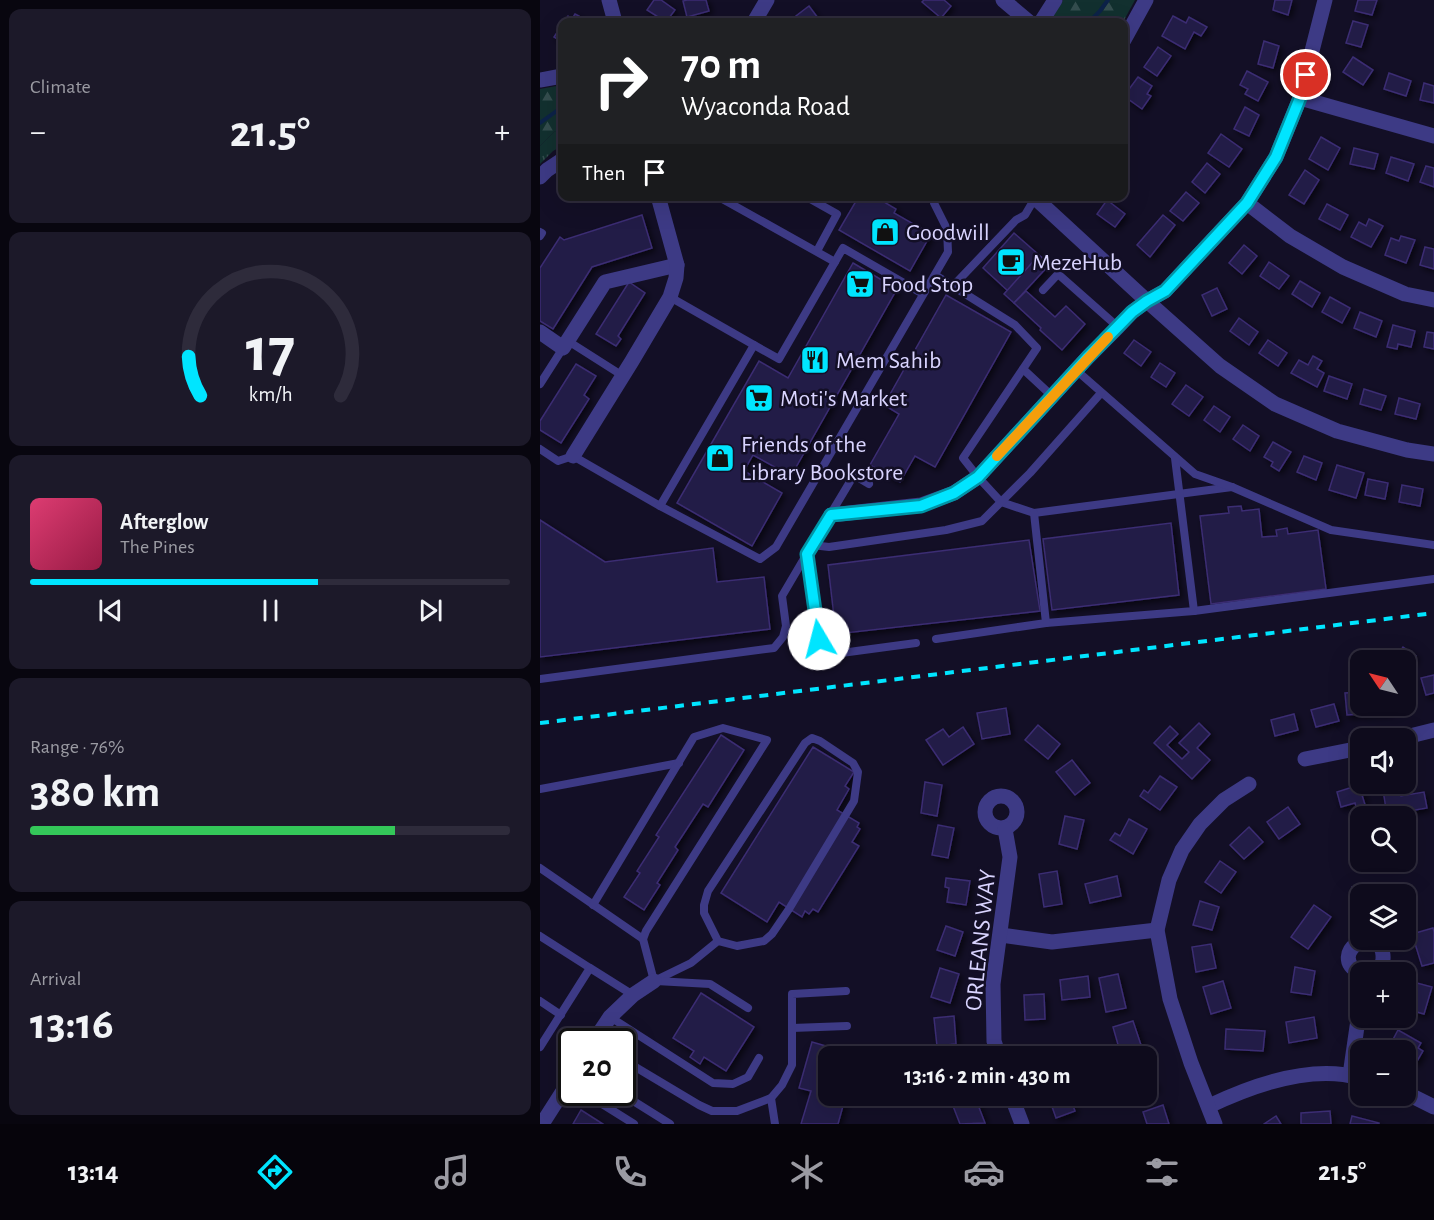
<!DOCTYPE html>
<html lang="en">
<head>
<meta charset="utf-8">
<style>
	:root { --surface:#0e0b1c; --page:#1c1929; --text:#f1f3f6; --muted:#9b9ba3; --line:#2e2b3b; --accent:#00e5ff }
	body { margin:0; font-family:"Alegreya Sans",sans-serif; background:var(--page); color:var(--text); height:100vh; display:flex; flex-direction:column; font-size:22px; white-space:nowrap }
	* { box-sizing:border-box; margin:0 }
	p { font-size:20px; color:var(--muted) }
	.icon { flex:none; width:33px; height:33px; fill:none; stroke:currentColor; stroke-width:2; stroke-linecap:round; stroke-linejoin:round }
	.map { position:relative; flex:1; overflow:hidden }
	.drawer { display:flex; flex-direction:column; gap:9px; padding:9px; background:#08060f; width:540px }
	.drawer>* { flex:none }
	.top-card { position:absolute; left:18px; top:18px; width:570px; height:183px; border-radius:12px; box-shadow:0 6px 24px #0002,0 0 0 2px var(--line); background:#202124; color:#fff; overflow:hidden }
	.needle { width:39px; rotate:305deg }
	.controls { position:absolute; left:810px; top:650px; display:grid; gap:12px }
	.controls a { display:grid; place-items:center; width:66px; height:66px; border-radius:12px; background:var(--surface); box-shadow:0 6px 24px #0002,0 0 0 2px var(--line); font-size:30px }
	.speed { position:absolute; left:18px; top:1028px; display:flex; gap:12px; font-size:30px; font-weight:700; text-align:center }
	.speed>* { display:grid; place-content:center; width:78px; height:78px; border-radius:50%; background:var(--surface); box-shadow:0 6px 24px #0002,0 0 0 2px var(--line); line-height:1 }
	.speed .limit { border:3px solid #111; border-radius:9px; background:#fff; color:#111 }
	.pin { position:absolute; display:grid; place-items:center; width:51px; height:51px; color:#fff; margin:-26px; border:3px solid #fff; border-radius:50%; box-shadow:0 2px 6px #0007 }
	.me { position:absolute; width:66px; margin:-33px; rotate:352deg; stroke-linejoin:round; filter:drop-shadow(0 0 4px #0008) }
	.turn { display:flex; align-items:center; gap:21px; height:126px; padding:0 24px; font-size:27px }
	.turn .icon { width:78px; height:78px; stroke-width:2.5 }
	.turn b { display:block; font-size:42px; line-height:51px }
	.then { display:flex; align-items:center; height:57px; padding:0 24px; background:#0003; gap:12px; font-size:22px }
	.big { font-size:45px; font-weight:700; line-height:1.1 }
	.drawer .tile { flex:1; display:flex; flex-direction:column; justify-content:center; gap:9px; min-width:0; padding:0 21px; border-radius:12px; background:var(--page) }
	.drawer .dial { align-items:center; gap:0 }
	.dial svg { height:156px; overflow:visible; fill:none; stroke:var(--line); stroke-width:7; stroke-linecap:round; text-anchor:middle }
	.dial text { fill:var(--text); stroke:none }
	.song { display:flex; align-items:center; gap:18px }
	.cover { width:72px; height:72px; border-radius:9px; background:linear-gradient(135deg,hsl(340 70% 55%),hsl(340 70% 35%)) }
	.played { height:6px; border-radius:3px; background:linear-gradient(90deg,var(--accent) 60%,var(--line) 60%) }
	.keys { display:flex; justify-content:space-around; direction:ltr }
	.heat { display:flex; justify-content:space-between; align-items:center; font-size:33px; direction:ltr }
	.charge { height:9px; border-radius:4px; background:linear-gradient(90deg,#34c759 76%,var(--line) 0) }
	.trip { position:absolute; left:278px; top:1046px; width:339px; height:60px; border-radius:12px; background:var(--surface); box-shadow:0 6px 24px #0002,0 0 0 2px var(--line); font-weight:700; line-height:60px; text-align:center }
	.tabs { display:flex; height:96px; justify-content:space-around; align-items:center; background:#06040b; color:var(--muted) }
	.tabs .icon { width:42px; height:42px }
	.tabs .active { color:var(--accent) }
	.tabs b { font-size:27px; color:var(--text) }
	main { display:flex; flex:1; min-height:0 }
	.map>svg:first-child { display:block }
</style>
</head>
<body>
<main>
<section class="drawer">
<div class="tile"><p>Climate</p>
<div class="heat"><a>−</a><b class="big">21.5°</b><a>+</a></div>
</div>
<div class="tile dial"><svg viewBox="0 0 100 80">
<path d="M14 69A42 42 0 1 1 86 69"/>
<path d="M14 69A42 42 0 0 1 8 49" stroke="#00e5ff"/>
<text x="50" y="56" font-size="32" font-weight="700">17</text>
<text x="50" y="72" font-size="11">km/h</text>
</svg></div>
<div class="tile">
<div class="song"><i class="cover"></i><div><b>Afterglow</b><p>The Pines</p></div></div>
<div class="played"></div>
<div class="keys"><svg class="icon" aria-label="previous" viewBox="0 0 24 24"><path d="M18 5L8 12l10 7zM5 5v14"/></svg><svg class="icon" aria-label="pause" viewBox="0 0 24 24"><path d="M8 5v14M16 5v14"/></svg><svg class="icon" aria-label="next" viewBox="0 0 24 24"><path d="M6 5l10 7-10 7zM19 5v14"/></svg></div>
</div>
<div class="tile"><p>Range · 76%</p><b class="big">380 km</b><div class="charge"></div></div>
<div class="tile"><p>Arrival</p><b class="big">13:16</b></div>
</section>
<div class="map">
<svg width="894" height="1124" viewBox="0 0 894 1124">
	<defs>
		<pattern id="grass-tufts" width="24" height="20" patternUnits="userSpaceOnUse" patternTransform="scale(1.5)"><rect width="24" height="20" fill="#12302f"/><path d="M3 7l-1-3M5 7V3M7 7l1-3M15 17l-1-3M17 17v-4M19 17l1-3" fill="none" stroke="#344d4e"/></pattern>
		<pattern id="forest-firs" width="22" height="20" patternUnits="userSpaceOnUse" patternTransform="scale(1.5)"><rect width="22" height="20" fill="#12302f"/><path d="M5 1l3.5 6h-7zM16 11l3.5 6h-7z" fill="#344d4e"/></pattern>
		<filter id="shadow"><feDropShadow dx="3" dy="3" stdDeviation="3" flood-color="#0009"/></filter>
	</defs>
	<rect width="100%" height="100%" fill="#130f26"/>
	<!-- grass -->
	<polygon fill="url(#grass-tufts)" points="22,128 22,146 13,151 0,164 0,146 14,132"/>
	<!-- forest -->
	<g fill="url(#forest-firs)">
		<polygon points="523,0 595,0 583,22 509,22"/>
		<polygon points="22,85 22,128 14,132 0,146 0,89"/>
	</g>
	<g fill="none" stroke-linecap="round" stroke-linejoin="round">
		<!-- stream -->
		<g stroke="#0c2248" stroke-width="4">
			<polyline points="549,22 560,11 568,0"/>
			<polyline points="0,123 18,110"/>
		</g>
	</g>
	<!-- building -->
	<g fill="#241b47" stroke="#3b2d73" stroke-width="1.5" filter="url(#shadow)">
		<polygon points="114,0 121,0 135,10 126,22 107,10"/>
		<polygon points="147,0 166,0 169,11 147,17 143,1"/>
		<polygon points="384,0 404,0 411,6 401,18 382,2"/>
		<polygon points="735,0 752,0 748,15 733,10"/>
		<polygon points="818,0 837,0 832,15 815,11"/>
		<polygon points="269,6 281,22 260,22 256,16"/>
		<polygon points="35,14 39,16 36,22 37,22 24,22 28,16 32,19"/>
		<polygon points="633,16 646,23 649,17 667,27 661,36 654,32 645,49 622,36"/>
		<polygon points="813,21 828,25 821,47 806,43"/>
		<polygon points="22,25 22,42 14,37"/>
		<polygon points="724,41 739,46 733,68 718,64"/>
		<polygon points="618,47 631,56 617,76 604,67"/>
		<polygon points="813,57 833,70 823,85 803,72"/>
		<polygon points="707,71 728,82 718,101 705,94 708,89 700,85"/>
		<polygon points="849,73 871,81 866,96 844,89"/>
		<polygon points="598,77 612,86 607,94 611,96 602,109 584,96"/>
		<polygon points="884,83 894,86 894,103 880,100"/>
		<polygon points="705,107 719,115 709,136 694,129"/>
		<polygon points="681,134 702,149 689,167 668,153"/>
		<polygon points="781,137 800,148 788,170 769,159"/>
		<polygon points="814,148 838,154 834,169 810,164"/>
		<polygon points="851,157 874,164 868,181 846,173"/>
		<polygon points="667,163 680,174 665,193 652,182"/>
		<polygon points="886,166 894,168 894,187 880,182"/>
		<polygon points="765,170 779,180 764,204 749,195"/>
		<polygon points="646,192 659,203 643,221 630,211"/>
		<polygon points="319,196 334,196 356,209 354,213 391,234 370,271 299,230"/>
		<polygon points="567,200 585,214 575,227 557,214"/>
		<polygon points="787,204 808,215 800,230 779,219"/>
		<polygon points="102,215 112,248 52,267 13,329 0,321 0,268 20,237 24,240"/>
		<polygon points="623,215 635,225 610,257 597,245"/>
		<polygon points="829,219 843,226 831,247 811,237 819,222 826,226"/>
		<polygon points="474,233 499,255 468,291 443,268"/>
		<polygon points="861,236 875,240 866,263 845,255 851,238 859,241"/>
		<polygon points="704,245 717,256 702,274 689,263"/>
		<polygon points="885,247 894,249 894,269 880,265"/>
		<polygon points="499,255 510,264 474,303 464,294"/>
		<polygon points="729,262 749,276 739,289 720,276"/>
		<polygon points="313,263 357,289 251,476 213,455 204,471 242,493 212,546 137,503 219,361 248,378"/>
		<polygon points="760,281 780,293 772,307 752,294"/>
		<polygon points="89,282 105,293 78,336 81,339 76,346 56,334"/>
		<polygon points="677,288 687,309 672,316 662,295"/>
		<polygon points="486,291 515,317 526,306 545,324 522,350 500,330 501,328 474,303"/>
		<polygon points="406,295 471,332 395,467 375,456 360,482 330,465 359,414 344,405"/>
		<polygon points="790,297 810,308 802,323 782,312"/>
		<polygon points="820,312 842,321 836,337 814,328"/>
		<polygon points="699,318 718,332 709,345 690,331"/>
		<polygon points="853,325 875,331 871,347 858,344 857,349 847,347"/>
		<polygon points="887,332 894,333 894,349 884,347"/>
		<polygon points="594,340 611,352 601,366 584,353"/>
		<polygon points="728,340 747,353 738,366 719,353"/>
		<polygon points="773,356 782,361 777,369 784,373 777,387 751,373 759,360 768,365"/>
		<polygon points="620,363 635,373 626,387 611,377"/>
		<polygon points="36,364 56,376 44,395 49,399 21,443 0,430 0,421"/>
		<polygon points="789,376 812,384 807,399 784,391"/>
		<polygon points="646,385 663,397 649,416 632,404"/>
		<polygon points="824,389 846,396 841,410 820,404"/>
		<polygon points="859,398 880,404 876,419 855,414"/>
		<polygon points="674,406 690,417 680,432 664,420"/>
		<polygon points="703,425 719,436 710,451 693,439"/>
		<polygon points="733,442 751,452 739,471 731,466 733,462 724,457"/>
		<polygon points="764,456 782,463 776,480 757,472"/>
		<polygon points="797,465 824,473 816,498 789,490"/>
		<polygon points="828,479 848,483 845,499 825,495"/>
		<polygon points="862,485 883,489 880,506 859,502"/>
		<polygon points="701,506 702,511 719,509 722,537 737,536 736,530 747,528 748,534 778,530 786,589 671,604 660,516 689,513 688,507"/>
		<polygon points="0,520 65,562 173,548 177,582 224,577 230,629 0,657"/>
		<polygon points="631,523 639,595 512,610 503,539"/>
		<polygon points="489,540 500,611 296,634 288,565"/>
		<polygon points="863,647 876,656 870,665 866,662 866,660 862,660 857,656"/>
		<polygon points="894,675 894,693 886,695 881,678"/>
		<polygon points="820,692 820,705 848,705 849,712 807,715 805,693"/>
		<polygon points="794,704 799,721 776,727 771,710"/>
		<polygon points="466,708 470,734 442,739 437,713"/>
		<polygon points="754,714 758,730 735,736 731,720"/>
		<polygon points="659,723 670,734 657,748 670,760 652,779 614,743 630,726 638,734 627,745 642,759 649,752 639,743"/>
		<polygon points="498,725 520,744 508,759 485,740"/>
		<polygon points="423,727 434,744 403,765 386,740 403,729 409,737"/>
		<polygon points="181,735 204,750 168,807 163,804 135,847 138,850 117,883 120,885 104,910 84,897 100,873 97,871 119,837 116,835"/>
		<polygon points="273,747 314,772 305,786 309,789 297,810 319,823 317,827 320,829 312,842 319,846 278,912 273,909 269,914 265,911 262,917 239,902 227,922 181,893"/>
		<polygon points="532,760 550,783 535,795 516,772"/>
		<polygon points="620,776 637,787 620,810 600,796 604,790 608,793"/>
		<polygon points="385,782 402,785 397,816 381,813"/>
		<polygon points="819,785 826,808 817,810 815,803 801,807 797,792"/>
		<polygon points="859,788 861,796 884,792 887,808 847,815 843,790"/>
		<polygon points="748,807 760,824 739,839 727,822"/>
		<polygon points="525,816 544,820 537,849 519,844"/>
		<polygon points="589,819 607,829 593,854 570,840 575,833 580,836"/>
		<polygon points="398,825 414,828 408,858 392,855"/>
		<polygon points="709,827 723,842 704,859 690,845"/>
		<polygon points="680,861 696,872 681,893 665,882"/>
		<polygon points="517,871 522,904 504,907 499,874"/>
		<polygon points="577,876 581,896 550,903 545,884"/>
		<polygon points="406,878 430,881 426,905 407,902 409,888 405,887"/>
		<polygon points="812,887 845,889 844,894 820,894 820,907 811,906"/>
		<polygon points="660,901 679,907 672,930 653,925"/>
		<polygon points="774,905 791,917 768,949 751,937"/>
		<polygon points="406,926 423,932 415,956 397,950"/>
		<polygon points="893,928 894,932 894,963 882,966 872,934"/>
		<polygon points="671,944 676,968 656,972 652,947"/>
		<polygon points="755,967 775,971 771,995 751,992"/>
		<polygon points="400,968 419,974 410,1003 391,997"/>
		<polygon points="578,974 586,1008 566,1012 559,978"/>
		<polygon points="548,976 550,997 522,1000 520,980"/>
		<polygon points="683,981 691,1008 671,1014 663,987"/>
		<polygon points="873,982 892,987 884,1014 866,1009"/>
		<polygon points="161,993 214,1027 186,1071 164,1057 160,1064 150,1057 154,1051 133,1038"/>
		<polygon points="504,994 505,1019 485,1020 484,995"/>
		<polygon points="414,1016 416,1044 397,1046 394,1018"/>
		<polygon points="774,1017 777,1038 749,1043 746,1022"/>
		<polygon points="593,1021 602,1048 581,1055 573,1027"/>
		<polygon points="686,1029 725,1031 723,1051 685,1049"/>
		<polygon points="858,1030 881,1043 878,1048 883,1051 876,1063 866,1057 866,1050 854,1050 849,1047"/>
		<polygon points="272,1042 310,1053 310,1056 288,1056 288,1095 306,1095 298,1124 261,1124 271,1091 259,1088"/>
		<polygon points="509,1047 513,1056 491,1056 491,1054"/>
		<polygon points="606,1070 616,1088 606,1093"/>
		<polygon points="508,1095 529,1095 535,1111 516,1118"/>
		<polygon points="435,1097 445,1123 420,1124 413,1106"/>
		<polygon points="623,1105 629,1124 607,1124 603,1112"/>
		<polygon points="41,1110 63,1124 33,1124"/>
		<polygon points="790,1111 791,1124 761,1124 761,1113"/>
		<polygon points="736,1116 741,1124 724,1124"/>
		<polygon points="812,1116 839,1123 839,1124 810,1124"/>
	</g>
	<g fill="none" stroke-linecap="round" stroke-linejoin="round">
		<!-- service -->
		<g stroke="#3d3a85" stroke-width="8">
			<polyline points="177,196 295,262"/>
			<polyline points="265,196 297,214 277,251"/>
			<polyline points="0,232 2,233 0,236"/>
			<polyline points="395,275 475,325 497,348 423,458 438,477 461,502 494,513 692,487"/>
			<polyline points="413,286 476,220 485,215 495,198"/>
			<polyline points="503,290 518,274 578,327"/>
			<polyline points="130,297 214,345"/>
			<polyline points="28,341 83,376"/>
			<polyline points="483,369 512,396"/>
			<polyline points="536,370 655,474 692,487 791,530 894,545"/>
			<polyline points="0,384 23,348"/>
			<polyline points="0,449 18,461 33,456 120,506 220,559 236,547 408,252 407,229 394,203 393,196"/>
			<polyline points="120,506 214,345 239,359 303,248 383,294"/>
			<polyline points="272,545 314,475 329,484"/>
			<polyline points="267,554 279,639 294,654 376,643"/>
			<polyline points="654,611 894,579"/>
			<polyline points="506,623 654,611 635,458"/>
			<polyline points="396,639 506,623 494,513"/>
			<polyline points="0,679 234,648 243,637 246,626 242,596 272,545 289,547 406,530 442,521 490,473 561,393"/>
			<polyline points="0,789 139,763"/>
			<polyline points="0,868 103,939"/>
			<polyline points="53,905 154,737 183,728 227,740 106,931 103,939 114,981"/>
			<polyline points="0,936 50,968 0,1047"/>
			<polyline points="50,968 93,995"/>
			<polyline points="114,981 151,963 178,941 164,913 164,905 168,891 265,743 272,738 280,741 313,763 318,772 314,801 249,909 232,934 224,941 197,946 178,941"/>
			<polyline points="116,981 170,984 208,1008"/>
			<polyline points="0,1001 21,1015"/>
			<polyline points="70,1017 173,1083 193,1084 208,1077 219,1058"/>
			<polyline points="252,1028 307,1026"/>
			<polyline points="82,1059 159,1105 172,1111 197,1111 231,1098 242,1085 252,1065 252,994 306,991"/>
			<polyline points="43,1092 94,1124"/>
			<polyline points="79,1092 130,1124"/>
			<polyline points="231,1098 235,1124"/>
		</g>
		<!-- minor -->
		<g stroke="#3d3a85" stroke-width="15">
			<polyline points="463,0 489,22"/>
			<polyline points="214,22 227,0"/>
			<polyline points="501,22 515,0"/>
			<polyline points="584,40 606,0"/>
			<polyline points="760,98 894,136"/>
			<polyline points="707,203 750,236 803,267 865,294 894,300"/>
			<polyline points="0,332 23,348 65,282 137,265"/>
			<polyline points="33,456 92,361 130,297 136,278 137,265 118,196"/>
			<polyline points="291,515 381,505 414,493 438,477 548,357 578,327 592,312 607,301 625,291 707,203 736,157 760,98 785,0"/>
			<polyline points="862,738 894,730"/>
			<polyline points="765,759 820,748"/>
			<circle cx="461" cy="812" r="16"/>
			<polyline points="461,935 512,942 617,930"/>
			<path d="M 820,973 C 785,954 839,920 843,955 C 844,963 840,967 835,972"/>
			<polyline points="54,1041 70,1017 93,995 114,981"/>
			<polyline points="459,1056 454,1041 453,984 470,857 465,829"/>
			<polyline points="810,1075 820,1006"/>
			<polyline points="866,1093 894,1107"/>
			<polyline points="471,1095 482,1124"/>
			<path d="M 669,1106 C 713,1085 772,1064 820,1078"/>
			<polyline points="2,1124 32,1077"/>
			<polyline points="675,1124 651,1063 630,999 617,930 629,880 642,850 660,824 684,800 709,784"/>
		</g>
		<!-- tertiary -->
		<g stroke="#3d3a85" stroke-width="15">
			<polyline points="69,0 75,22"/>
			<polyline points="0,80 22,76"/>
			<polyline points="0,177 7,170 22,160"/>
			<polyline points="493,196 607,301 680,366 735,404 797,431 867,450 894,454"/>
		</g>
		<!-- rail -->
		<polyline stroke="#00e5ff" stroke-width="4" stroke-dasharray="9 8" stroke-linecap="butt" points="0,723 894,613"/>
	</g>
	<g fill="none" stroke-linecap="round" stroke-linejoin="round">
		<!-- route casing -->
		<g stroke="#0095a6" stroke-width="15">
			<polyline id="route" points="279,639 267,554 291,515 381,506 414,493 438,477 548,357 592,312 607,301 625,291 707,203 736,157 760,98 766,75"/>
		</g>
		<!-- route -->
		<use href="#route" stroke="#00e5ff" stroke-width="10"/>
		<!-- slow -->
		<polyline stroke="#f59e0b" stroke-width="10" points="457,456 568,337"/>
	</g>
	<!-- icons -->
	<defs>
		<g id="shop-square" transform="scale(1.5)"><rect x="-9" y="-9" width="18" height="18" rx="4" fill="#00e5ff" stroke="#130f26"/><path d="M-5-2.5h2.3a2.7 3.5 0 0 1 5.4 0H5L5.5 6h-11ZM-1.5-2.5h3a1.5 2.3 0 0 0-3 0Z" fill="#111"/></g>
		<g id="cafe-square" transform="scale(1.5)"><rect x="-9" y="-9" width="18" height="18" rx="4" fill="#00e5ff" stroke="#130f26"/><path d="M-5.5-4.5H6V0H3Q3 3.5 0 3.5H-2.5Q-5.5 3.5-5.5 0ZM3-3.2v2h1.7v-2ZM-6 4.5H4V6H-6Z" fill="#111"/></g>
		<g id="supermarket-square" transform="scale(1.5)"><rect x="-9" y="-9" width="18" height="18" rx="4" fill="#00e5ff" stroke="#130f26"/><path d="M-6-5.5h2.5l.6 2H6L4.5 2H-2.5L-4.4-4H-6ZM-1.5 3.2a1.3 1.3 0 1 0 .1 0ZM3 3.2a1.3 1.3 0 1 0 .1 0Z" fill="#111"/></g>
		<g id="restaurant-square" transform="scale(1.5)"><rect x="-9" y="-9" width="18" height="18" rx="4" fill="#00e5ff" stroke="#130f26"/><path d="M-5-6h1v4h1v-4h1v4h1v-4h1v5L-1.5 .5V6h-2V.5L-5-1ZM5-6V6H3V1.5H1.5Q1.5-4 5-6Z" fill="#111"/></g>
	</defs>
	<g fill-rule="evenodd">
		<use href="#shop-square" x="345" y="232"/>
		<use href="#cafe-square" x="471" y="262"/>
		<use href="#supermarket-square" x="320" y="284"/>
		<use href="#restaurant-square" x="275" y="360"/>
		<use href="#supermarket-square" x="219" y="398"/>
		<use href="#shop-square" x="180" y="458"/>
	</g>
	<g text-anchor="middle" stroke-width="5" stroke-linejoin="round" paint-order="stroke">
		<!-- poi labels -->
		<g font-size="24" fill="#d9d4ff" stroke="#130f26" text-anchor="start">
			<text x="366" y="240">Goodwill</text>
			<text x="492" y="270">MezeHub</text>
			<text x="341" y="292">Food Stop</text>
			<text x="296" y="368">Mem Sahib</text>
			<text x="240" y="406">Moti's Market</text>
			<text x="201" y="452">Friends of the<tspan x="201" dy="28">Library Bookstore</tspan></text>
		</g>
		<!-- street labels -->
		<g font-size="24" fill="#d9d4ff" stroke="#130f26">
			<text transform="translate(440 940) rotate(-84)" y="8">ORLEANS WAY</text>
		</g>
	</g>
</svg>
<div class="controls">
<a><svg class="needle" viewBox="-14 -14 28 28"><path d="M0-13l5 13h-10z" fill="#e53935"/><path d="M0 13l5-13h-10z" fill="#9b9ba3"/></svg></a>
<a><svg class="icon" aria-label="sound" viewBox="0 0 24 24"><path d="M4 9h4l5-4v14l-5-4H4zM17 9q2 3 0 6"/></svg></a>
<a><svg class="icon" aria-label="search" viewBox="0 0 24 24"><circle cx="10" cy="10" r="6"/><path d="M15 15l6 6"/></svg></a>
<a><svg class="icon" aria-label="layers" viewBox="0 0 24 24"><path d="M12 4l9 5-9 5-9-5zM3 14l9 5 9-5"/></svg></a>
<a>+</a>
<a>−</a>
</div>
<div class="speed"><div class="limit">20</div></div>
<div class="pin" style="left:766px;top:75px;background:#d93025"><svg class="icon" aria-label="arrive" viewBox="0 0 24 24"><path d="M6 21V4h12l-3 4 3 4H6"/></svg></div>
<svg class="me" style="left:279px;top:639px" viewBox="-20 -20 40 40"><circle r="19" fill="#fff"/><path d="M0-13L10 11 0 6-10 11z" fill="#00e5ff"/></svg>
<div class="trip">13:16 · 2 min · 430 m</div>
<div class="top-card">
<div class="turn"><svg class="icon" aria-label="right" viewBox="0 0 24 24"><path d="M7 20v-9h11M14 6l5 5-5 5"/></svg><div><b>70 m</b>Wyaconda Road</div></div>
<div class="then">Then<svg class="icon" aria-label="arrive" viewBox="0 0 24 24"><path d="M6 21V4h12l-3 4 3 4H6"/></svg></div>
</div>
</div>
</main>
<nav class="tabs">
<b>13:14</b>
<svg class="icon active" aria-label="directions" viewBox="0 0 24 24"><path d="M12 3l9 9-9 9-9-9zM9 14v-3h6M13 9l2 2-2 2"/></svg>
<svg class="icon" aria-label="music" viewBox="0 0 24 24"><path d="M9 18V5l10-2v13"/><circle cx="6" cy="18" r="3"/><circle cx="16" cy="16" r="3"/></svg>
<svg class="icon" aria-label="phone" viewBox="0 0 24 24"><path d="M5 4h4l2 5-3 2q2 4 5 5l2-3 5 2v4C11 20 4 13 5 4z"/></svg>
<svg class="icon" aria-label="climate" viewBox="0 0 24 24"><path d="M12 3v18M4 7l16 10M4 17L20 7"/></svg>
<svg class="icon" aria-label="car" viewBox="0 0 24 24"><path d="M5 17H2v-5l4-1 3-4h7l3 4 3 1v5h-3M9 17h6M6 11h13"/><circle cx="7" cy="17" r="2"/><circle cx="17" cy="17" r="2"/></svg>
<svg class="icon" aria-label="filters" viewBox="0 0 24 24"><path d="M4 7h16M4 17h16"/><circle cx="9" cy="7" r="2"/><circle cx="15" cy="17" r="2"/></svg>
<b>21.5°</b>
</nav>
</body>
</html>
